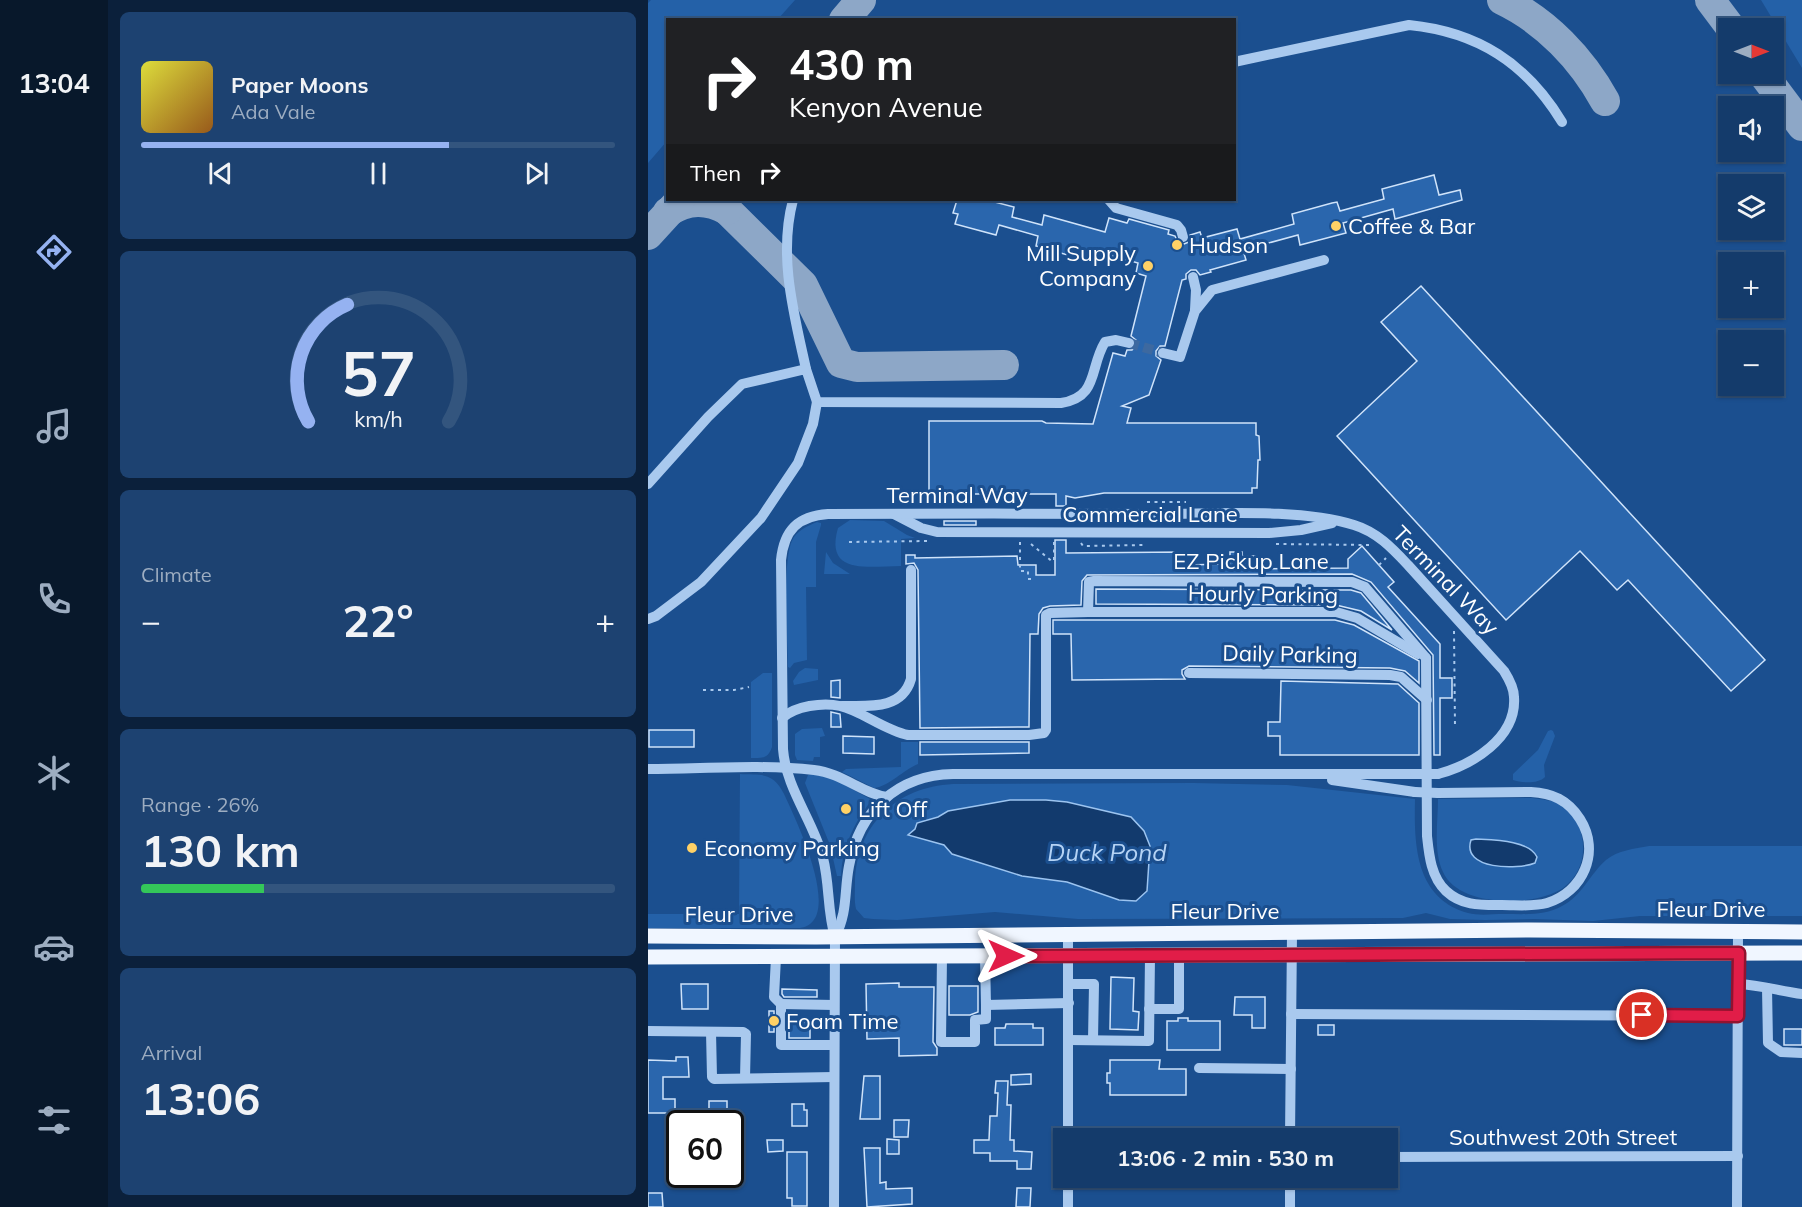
<!DOCTYPE html>
<html lang="en">
<head>
<meta charset="utf-8">
<style>
	:root { --surface:#143b6b; --page:#1d4271; --text:#f1f3f6; --muted:#9dadc1; --line:#33557e; --accent:#95b2f1 }
	body { margin:0; font-family:Mulish,sans-serif; background:var(--page); color:var(--text); height:100vh; display:flex; flex-direction:column; font-size:22px; white-space:nowrap }
	* { box-sizing:border-box; margin:0 }
	p { font-size:20px; color:var(--muted) }
	.icon { flex:none; width:33px; height:33px; fill:none; stroke:currentColor; stroke-width:2; stroke-linecap:round; stroke-linejoin:round }
	.map { position:relative; flex:1; overflow:hidden }
	.sheet { display:flex; flex-direction:column; gap:12px; padding:12px; background:#0b203b; width:540px }
	.sheet>* { flex:none }
	.banner { position:absolute; left:18px; top:18px; width:570px; height:183px; border-radius:0px; box-shadow:0 2px 4px #0004,0 0 0 2px var(--line); background:#202124; color:#fff; overflow:hidden }
	.needle { width:39px; rotate:90deg }
	.buttons { position:absolute; left:1070px; top:18px; display:grid; gap:12px }
	.buttons a { display:grid; place-items:center; width:66px; height:66px; border-radius:0px; background:var(--surface); box-shadow:0 2px 4px #0004,0 0 0 2px var(--line); font-size:30px }
	.speed { position:absolute; left:18px; top:1110px; display:flex; gap:12px; font-size:30px; font-weight:700; text-align:center }
	.speed>* { display:grid; place-content:center; width:78px; height:78px; border-radius:50%; background:var(--surface); box-shadow:0 2px 4px #0004,0 0 0 2px var(--line); line-height:1 }
	.speed .limit { border:3px solid #111; border-radius:9px; background:#fff; color:#111 }
	.pin { position:absolute; display:grid; place-items:center; width:51px; height:51px; color:#fff; margin:-26px; border:3px solid #fff; border-radius:50%; box-shadow:0 2px 6px #0007 }
	.me { position:absolute; width:66px; margin:-33px; rotate:90deg; stroke-linejoin:round; filter:drop-shadow(0 0 4px #0008) }
	.turn { display:flex; align-items:center; gap:21px; height:126px; padding:0 24px; font-size:27px }
	.turn .icon { width:78px; height:78px; stroke-width:2.5 }
	.turn b { display:block; font-size:42px; line-height:51px }
	.then { display:flex; align-items:center; height:57px; padding:0 24px; background:#0003; gap:12px; font-size:22px }
	.big { font-size:45px; font-weight:700; line-height:1.1 }
	.sheet .widget { flex:1; display:flex; flex-direction:column; justify-content:center; gap:9px; min-width:0; padding:0 21px; border-radius:9px; background:var(--page) }
	.sheet .dial { align-items:center; gap:0 }
	.dial svg { height:156px; overflow:visible; fill:none; stroke:var(--line); stroke-width:7; stroke-linecap:round; text-anchor:middle }
	.dial text { fill:var(--text); stroke:none }
	.song { display:flex; align-items:center; gap:18px }
	.cover { width:72px; height:72px; border-radius:9px; background:linear-gradient(135deg,hsl(60 70% 55%),hsl(30 70% 35%)) }
	.played { height:6px; border-radius:3px; background:linear-gradient(90deg,var(--accent) 65%,var(--line) 65%) }
	.keys { display:flex; justify-content:space-around; direction:ltr }
	.heat { display:flex; justify-content:space-between; align-items:center; font-size:33px; direction:ltr }
	.charge { height:9px; border-radius:4px; background:linear-gradient(90deg,#34c759 26%,var(--line) 0) }
	.trip { position:absolute; left:405px; top:1128px; width:345px; height:60px; border-radius:0px; background:var(--surface); box-shadow:0 2px 4px #0004,0 0 0 2px var(--line); font-weight:700; line-height:60px; text-align:center }
	main { display:flex; flex:1; min-height:0 }
	.menu { display:flex; flex-direction:column; width:108px; justify-content:space-around; align-items:center; background:#08182b; color:var(--muted) }
	.menu .icon { width:42px; height:42px }
	.menu .active { color:var(--accent) }
	.menu b { font-size:27px; color:var(--text) }
	.map>svg:first-child { display:block }
</style>
</head>
<body>
<main>
<nav class="menu">
<b>13:04</b>
<svg class="icon active" aria-label="directions" viewBox="0 0 24 24"><path d="M12 3l9 9-9 9-9-9zM9 14v-3h6M13 9l2 2-2 2"/></svg>
<svg class="icon" aria-label="music" viewBox="0 0 24 24"><path d="M9 18V5l10-2v13"/><circle cx="6" cy="18" r="3"/><circle cx="16" cy="16" r="3"/></svg>
<svg class="icon" aria-label="phone" viewBox="0 0 24 24"><path d="M5 4h4l2 5-3 2q2 4 5 5l2-3 5 2v4C11 20 4 13 5 4z"/></svg>
<svg class="icon" aria-label="climate" viewBox="0 0 24 24"><path d="M12 3v18M4 7l16 10M4 17L20 7"/></svg>
<svg class="icon" aria-label="car" viewBox="0 0 24 24"><path d="M5 17H2v-5l4-1 3-4h7l3 4 3 1v5h-3M9 17h6M6 11h13"/><circle cx="7" cy="17" r="2"/><circle cx="17" cy="17" r="2"/></svg>
<svg class="icon" aria-label="filters" viewBox="0 0 24 24"><path d="M4 7h16M4 17h16"/><circle cx="9" cy="7" r="2"/><circle cx="15" cy="17" r="2"/></svg>
</nav>
<section class="sheet">
<div class="widget">
<div class="song"><i class="cover"></i><div><b>Paper Moons</b><p>Ada Vale</p></div></div>
<div class="played"></div>
<div class="keys"><svg class="icon" aria-label="previous" viewBox="0 0 24 24"><path d="M18 5L8 12l10 7zM5 5v14"/></svg><svg class="icon" aria-label="pause" viewBox="0 0 24 24"><path d="M8 5v14M16 5v14"/></svg><svg class="icon" aria-label="next" viewBox="0 0 24 24"><path d="M6 5l10 7-10 7zM19 5v14"/></svg></div>
</div>
<div class="widget dial"><svg viewBox="0 0 100 80">
<path d="M14 69A42 42 0 1 1 86 69"/>
<path d="M14 69A42 42 0 0 1 34 9" stroke="#95b2f1"/>
<text x="50" y="56" font-size="32" font-weight="700">57</text>
<text x="50" y="72" font-size="11">km/h</text>
</svg></div>
<div class="widget"><p>Climate</p>
<div class="heat"><a>−</a><b class="big">22°</b><a>+</a></div>
</div>
<div class="widget"><p>Range · 26%</p><b class="big">130 km</b><div class="charge"></div></div>
<div class="widget"><p>Arrival</p><b class="big">13:06</b></div>
</section>
<div class="map">
<svg width="1154" height="1207" viewBox="0 0 1154 1207">
	<rect width="100%" height="100%" fill="#1b4f8f"/>
	<!-- green -->
	<g fill="#2461a8">
		<polygon points="3,0 147,0 130,19 20,20 19,141 0,163 0,3"/>
		<polygon points="1113,0 1154,0 1154,68"/>
		<path d="M 202,520 L 236,521 L 259,535 L 267,538 L 253,539 L 253,566 C 222,566 176,576 190,528 Z"/>
		<path d="M 169,522 L 173,523 L 173,525 L 168,542 L 168,587 L 158,587 L 159,660 L 146,663 L 142,668 L 140,667 C 140,642 133,555 146,537 C 151,530 161,525 169,522 Z"/>
		<polygon points="178,552 185,563 202,574 176,574"/>
		<polygon points="157,668 170,669 170,680 146,685 145,681 151,672"/>
		<path d="M 115,673 L 124,673 L 124,747 C 120,759 114,758 103,758 L 103,682 Z"/>
		<polygon points="174,728 177,736 172,737 172,757 166,757 165,761 149,760 147,755 147,734 154,729"/>
		<path d="M 903,730 L 905,731 L 907,736 L 896,765 L 897,777 C 891,784 873,783 865,780 L 865,774 L 890,750 L 900,731 Z"/>
		<path d="M 253,742 L 270,742 L 270,764 C 255,770 242,786 226,788 L 194,772 L 198,769 L 253,767 Z"/>
		<path d="M 92,774 C 114,775 125,772 136,794 C 146,816 198,921 152,928 L 0,928 L 0,914 L 91,914 Z"/>
		<path d="M 165,774 L 184,778 L 222,799 L 222,802 C 205,825 194,848 193,876 L 189,876 L 182,845 L 157,783 L 160,775 Z"/>
		<path d="M 545,783 L 639,785 L 767,799 C 766,845 767,898 820,913 C 831,916 844,914 856,914 C 876,914 897,916 914,906 C 934,896 942,874 958,860 C 970,850 986,849 1001,846 L 1154,846 L 1154,916 L 992,916 L 945,921 L 886,919 L 837,920 L 802,919 L 778,913 L 755,918 L 430,919 L 347,912 L 249,920 L 225,919 L 216,918 L 208,909 C 206,900 207,891 207,882 C 209,825 248,787 305,784 Z"/>
		<path d="M 884,798 C 891,799 909,801 914,805 C 941,825 943,868 915,888 C 887,907 811,908 795,872 C 785,851 790,822 790,799 Z"/>
	</g>
	<!-- water -->
	<g fill="#123a6d" stroke="#9cc4f0" stroke-width="1.5">
		<polygon points="362,800 398,800 419,802 483,817 496,831 502,846 499,891 488,901 471,900 419,882 374,876 304,854 296,845 260,835 267,829 269,823 290,817 300,811"/>
		<path d="M 828,839 C 845,840 881,840 889,857 L 887,863 C 870,870 813,870 823,840 Z"/>
	</g>
	<g fill="none" stroke-linecap="round" stroke-linejoin="round">
		<!-- taxiway -->
		<g stroke="#8da7c7" stroke-width="30">
			<path d="M 854,0 C 898,21 934,59 957,101"/>
			<polyline points="1062,0 1083,28"/>
			<polyline points="196,20 213,0"/>
			<polyline points="1115,74 1154,126"/>
			<polyline points="79,210 155,285 193,363 209,367 356,365"/>
			<path d="M 20,212 C 40,199 59,199 79,210 L 73,200"/>
			<polyline points="0,235 32,200"/>
		</g>
	</g>
	<!-- building -->
	<g fill="#2a66ad" stroke="#cfe3fa" stroke-width="1.5">
		<polygon points="786,175 791,195 812,190 814,200 747,219 745,209 695,223 698,233 652,245 650,235 595,250 598,260 562,270 563,272 552,275 548,270 543,270 538,274 538,279 534,280 517,346 512,346 508,351 508,356 513,360 501,395 474,406 483,408 479,423 608,423 608,435 611,436 612,460 610,460 609,488 604,488 604,493 456,493 427,498 418,496 418,506 408,506 408,494 281,494 281,421 394,421 398,423 445,424 465,353 477,356 479,350 484,350 488,345 488,340 483,336 498,276 488,273 490,263 451,252 448,263 388,246 390,236 351,225 348,235 307,224 310,214 305,213 309,200 339,200 366,207 364,217 394,225 396,215 457,232 461,218 479,223 481,219 521,230 520,234 527,236 530,243 536,244 541,242 542,235 552,232 554,238 589,229 592,239 646,224 644,214 684,203 689,202 692,211 736,199 734,189"/>
		<polygon points="773,286 1117,660 1083,691 980,580 969,590 932,551 858,620 689,436 769,361 733,322"/>
		<rect x="296" y="521" width="32" height="4"/>
		<polygon points="407,540 418,540 418,553 536,552 536,565 582,564 582,552 594,552 594,556 609,556 609,569 700,568 700,559 714,546 746,582 740,587 792,644 792,678 804,678 804,698 792,698 792,755 786,755 785,655 723,582 704,574 439,575 434,581 433,605 402,606 395,608 391,614 390,634 382,634 381,727 272,728 270,570 266,563 258,564 258,555 267,555 267,558 369,556 370,565 388,565 388,575 407,575"/>
		<polygon points="448,589 703,590 713,593 744,630 713,611 688,605 448,604"/>
		<polygon points="405,620 687,620 706,625 771,661 771,683 757,671 742,668 541,666 534,670 534,674 537,679 424,680 423,634 405,634"/>
		<polygon points="192,680 192,698 183,697 183,681"/>
		<polygon points="633,681 750,684 771,703 771,755 632,755 632,736 620,736 620,722 632,722"/>
		<polygon points="183,712 192,714 193,727 183,727"/>
		<rect x="1" y="730" width="45" height="17"/>
		<polygon points="195,736 226,737 226,754 195,753"/>
		<polygon points="272,742 381,742 381,753 272,755"/>
		<polygon points="463,977 486,978 485,1011 491,1012 490,1030 462,1029"/>
		<polygon points="251,983 251,987 286,987 285,1042 289,1048 289,1055 251,1056 251,1038 219,1039 218,984"/>
		<polygon points="33,984 60,984 60,1009 34,1009"/>
		<polygon points="301,986 330,986 330,1012 322,1015 301,1015"/>
		<polygon points="134,989 169,990 169,997 136,997 134,994"/>
		<polygon points="587,997 617,997 617,1028 604,1028 604,1015 586,1015"/>
		<rect x="121" y="1011" width="5" height="21"/>
		<polygon points="530,1018 540,1018 540,1021 572,1021 572,1050 519,1050 519,1021 530,1021"/>
		<rect x="141" y="1022" width="21" height="16"/>
		<rect x="987" y="1023" width="17" height="9"/>
		<polygon points="358,1024 385,1024 385,1028 395,1028 395,1045 347,1045 347,1028 357,1028"/>
		<rect x="670" y="1025" width="16" height="10"/>
		<rect x="1136" y="1029" width="18" height="16"/>
		<polygon points="28,1057 40,1057 41,1077 15,1077 15,1099 27,1099 27,1113 0,1113 0,1060 28,1061"/>
		<polygon points="462,1060 512,1060 511,1069 538,1069 538,1095 462,1095 462,1083 459,1083 459,1073 462,1073"/>
		<polygon points="383,1074 383,1084 363,1085 363,1075"/>
		<polygon points="216,1076 232,1076 232,1119 212,1119"/>
		<polygon points="348,1081 360,1081 359,1105 363,1105 362,1140 366,1140 366,1151 384,1152 383,1169 369,1169 369,1161 342,1161 342,1153 326,1153 326,1140 341,1140 342,1116 349,1116 350,1093 347,1093"/>
		<rect x="61" y="1101" width="18" height="15"/>
		<polygon points="144,1104 156,1104 156,1110 159,1110 159,1126 144,1126"/>
		<polygon points="246,1120 261,1120 260,1137 246,1137"/>
		<polygon points="239,1139 251,1140 251,1154 239,1154"/>
		<polygon points="119,1140 135,1140 135,1151 120,1152"/>
		<polygon points="216,1148 232,1148 232,1183 238,1182 238,1189 264,1188 264,1204 219,1207"/>
		<polygon points="139,1152 159,1152 159,1206 144,1206 144,1198 139,1198"/>
		<polygon points="369,1188 383,1188 382,1207 368,1207"/>
		<polygon points="0,1193 14,1193 15,1207 0,1207"/>
	</g>
	<g fill="none" stroke-linecap="round" stroke-linejoin="round">
		<!-- minor-tunnel -->
		<polyline stroke="#3d69a0" stroke-width="10" stroke-dasharray="10 5" stroke-linecap="butt" points="481,343 515,353"/>
		<!-- path -->
		<g stroke="#a9c9ee" stroke-width="2" stroke-dasharray="3 4.5" stroke-linecap="butt">
			<polyline points="499,502 538,502"/>
			<polyline points="201,542 279,541"/>
			<polyline points="372,542 372,571 380,571 380,579 384,579"/>
			<polyline points="406,542 406,563"/>
			<polyline points="433,543 435,546 495,545"/>
			<polyline points="383,544 406,563"/>
			<polyline points="628,544 721,545"/>
			<polyline points="731,565 738,558"/>
			<polyline points="806,631 807,727"/>
			<polyline points="55,690 86,690 101,687"/>
		</g>
		<!-- minor -->
		<g stroke="#a9c9ee" stroke-width="10">
			<path d="M 586,62 L 761,25 C 830,32 878,63 914,122"/>
			<path d="M 145,200 C 130,256 146,314 158,369"/>
			<polyline points="461,200 468,208 529,225 533,230 535,237"/>
			<polyline points="545,277 548,290 547,310"/>
			<polyline points="515,353 532,357 547,311 564,290 676,260"/>
			<path d="M 0,484 L 60,417 L 94,384 L 158,369 L 169,402 L 413,403 C 451,397 441,368 457,342 L 468,340 L 481,343"/>
			<polyline points="246,514 273,528 289,532 621,533 653,530 684,523"/>
			<polyline points="440,612 688,612 709,618 770,654"/>
			<polyline points="0,619 8,616 53,582 113,518 150,463 165,424 169,402"/>
			<path d="M 778,658 L 779,836 C 781,855 783,877 798,891 C 814,906 833,905 854,905 C 869,905 885,907 899,903 C 935,892 953,852 932,819 C 920,800 904,793 883,792 L 790,793"/>
			<polyline points="541,673 742,675 753,677 779,700"/>
			<path d="M 194,706 C 221,706 254,710 263,679 L 263,570"/>
			<path d="M 134,718 C 147,706 175,702 192,706 C 214,711 236,730 260,735 L 381,735 L 396,733 L 398,730 L 398,615 L 402,613 L 440,612 L 441,582 L 446,581 L 704,582 L 717,587 L 778,658"/>
			<path d="M 0,769 C 55,769 112,764 166,770 C 194,773 215,794 239,797"/>
			<polyline points="684,780 767,792"/>
			<path d="M 187,937 C 200,912 196,892 201,866 C 211,811 249,775 305,774 L 767,774"/>
			<polyline points="294,956 293,1042 327,1042 327,1020 338,1019 338,1005"/>
			<polyline points="337,956 338,1005 421,1003"/>
			<polyline points="128,957 126,997 133,1004 133,1045 186,1045"/>
			<polyline points="421,984 446,984 445,1040"/>
			<path d="M 1090,984 C 1112,985 1132,991 1154,994"/>
			<polyline points="1119,988 1120,1043 1133,1052 1154,1053"/>
			<polyline points="133,1004 186,1005"/>
			<polyline points="501,1009 531,1009 531,955"/>
			<polyline points="643,1014 1090,1016"/>
			<polyline points="0,1031 95,1032 98,1034 97,1078"/>
			<polyline points="63,1032 64,1077 66,1079 186,1077"/>
			<polyline points="421,1040 501,1041 502,956"/>
			<polyline points="551,1068 643,1069"/>
			<polyline points="420,1138 420,935"/>
			<polyline points="642,1138 644,934"/>
			<polyline points="740,1157 1090,1156"/>
			<polyline points="642,1178 642,1207"/>
			<path d="M 186,1207 L 187,937 C 179,911 182,885 175,858 C 165,820 138,789 135,749 L 133,560 C 136,530 150,516 180,514 C 291,513 401,514 512,514 C 569,514 652,508 706,525 C 729,532 744,548 760,565 L 856,671 C 861,679 866,688 866,697 C 869,738 824,765 790,774"/>
			<polyline points="420,1207 420,1178"/>
			<polyline points="1089,1207 1090,932"/>
		</g>
		<!-- major -->
		<g stroke="#f0f6ff" stroke-width="15">
			<polyline points="0,936 168,937 882,930 1154,932"/>
			<polyline points="0,957 1154,953"/>
		</g>
		<!-- minor-bridge -->
		<g stroke="#a9c9ee" stroke-width="10">
			<polyline points="767,774 790,774"/>
			<polyline points="767,792 790,793"/>
		</g>
	</g>
	<g fill="none" stroke-linecap="round" stroke-linejoin="round">
		<!-- route casing -->
		<g stroke="#92132f" stroke-width="15">
			<polyline id="route" points="358,956 1091,953 1090,1016 994,1015"/>
		</g>
		<!-- route -->
		<use href="#route" stroke="#e11d48" stroke-width="10"/>
	</g>
	<!-- markers -->
	<g fill="#ffd166" stroke="#1b4f8f" stroke-width="2">
		<circle cx="688" cy="226" r="6"/>
		<circle cx="529" cy="245" r="6"/>
		<circle cx="500" cy="266" r="6"/>
		<circle cx="198" cy="809" r="6"/>
		<circle cx="44" cy="848" r="6"/>
		<circle cx="126" cy="1021" r="6"/>
	</g>
	<g text-anchor="middle" stroke-width="6" stroke-linejoin="round" paint-order="stroke">
		<!-- poi labels -->
		<g font-size="22" fill="#fff" stroke="#1b4f8f" text-anchor="start">
			<text x="700" y="234">Coffee &amp; Bar</text>
			<text x="541" y="253">Hudson</text>
			<text x="488" y="261" text-anchor="end">Mill Supply<tspan x="488" dy="25">Company</tspan></text>
			<text x="210" y="817">Lift Off</text>
			<text x="56" y="856">Economy Parking</text>
			<text x="138" y="1029">Foam Time</text>
		</g>
		<!-- street labels -->
		<g font-size="22" fill="#fff" stroke="#1b4f8f">
			<text x="309" y="503">Terminal Way</text>
			<text x="502" y="522">Commercial Lane</text>
			<text x="603" y="569">EZ Pickup Lane</text>
			<text transform="translate(798 580) rotate(46)" y="8">Terminal Way</text>
			<text transform="translate(615 594) rotate(1)" y="8">Hourly Parking</text>
			<text transform="translate(642 654) rotate(1)" y="8">Daily Parking</text>
			<text x="1063" y="917">Fleur Drive</text>
			<text x="577" y="919">Fleur Drive</text>
			<text x="91" y="922">Fleur Drive</text>
			<text x="915" y="1145">Southwest 20th Street</text>
		</g>
		<!-- water labels -->
		<g font-size="24" font-style="italic" fill="#b5d3f5" stroke="#1b4f8f">
			<text x="459" y="861">Duck Pond</text>
		</g>
	</g>
</svg>
<div class="buttons">
<a><svg class="needle" viewBox="-14 -14 28 28"><path d="M0-13l5 13h-10z" fill="#e53935"/><path d="M0 13l5-13h-10z" fill="#9dadc1"/></svg></a>
<a><svg class="icon" aria-label="sound" viewBox="0 0 24 24"><path d="M4 9h4l5-4v14l-5-4H4zM17 9q2 3 0 6"/></svg></a>
<a><svg class="icon" aria-label="layers" viewBox="0 0 24 24"><path d="M12 4l9 5-9 5-9-5zM3 14l9 5 9-5"/></svg></a>
<a>+</a>
<a>−</a>
</div>
<div class="speed"><div class="limit">60</div></div>
<div class="pin" style="left:994px;top:1015px;background:#d93025"><svg class="icon" aria-label="arrive" viewBox="0 0 24 24"><path d="M6 21V4h12l-3 4 3 4H6"/></svg></div>
<svg class="me" style="left:358px;top:956px" viewBox="-20 -20 40 40"><path d="M0-17L14 15 0 8-14 15z" fill="#e11d48" stroke="#fff" stroke-width="4"/></svg>
<div class="trip">13:06 · 2 min · 530 m</div>
<div class="banner">
<div class="turn"><svg class="icon" aria-label="right" viewBox="0 0 24 24"><path d="M7 20v-9h11M14 6l5 5-5 5"/></svg><div><b>430 m</b>Kenyon Avenue</div></div>
<div class="then">Then<svg class="icon" aria-label="right" viewBox="0 0 24 24"><path d="M7 20v-9h11M14 6l5 5-5 5"/></svg></div>
</div>
</div>
</main>
</body>
</html>
